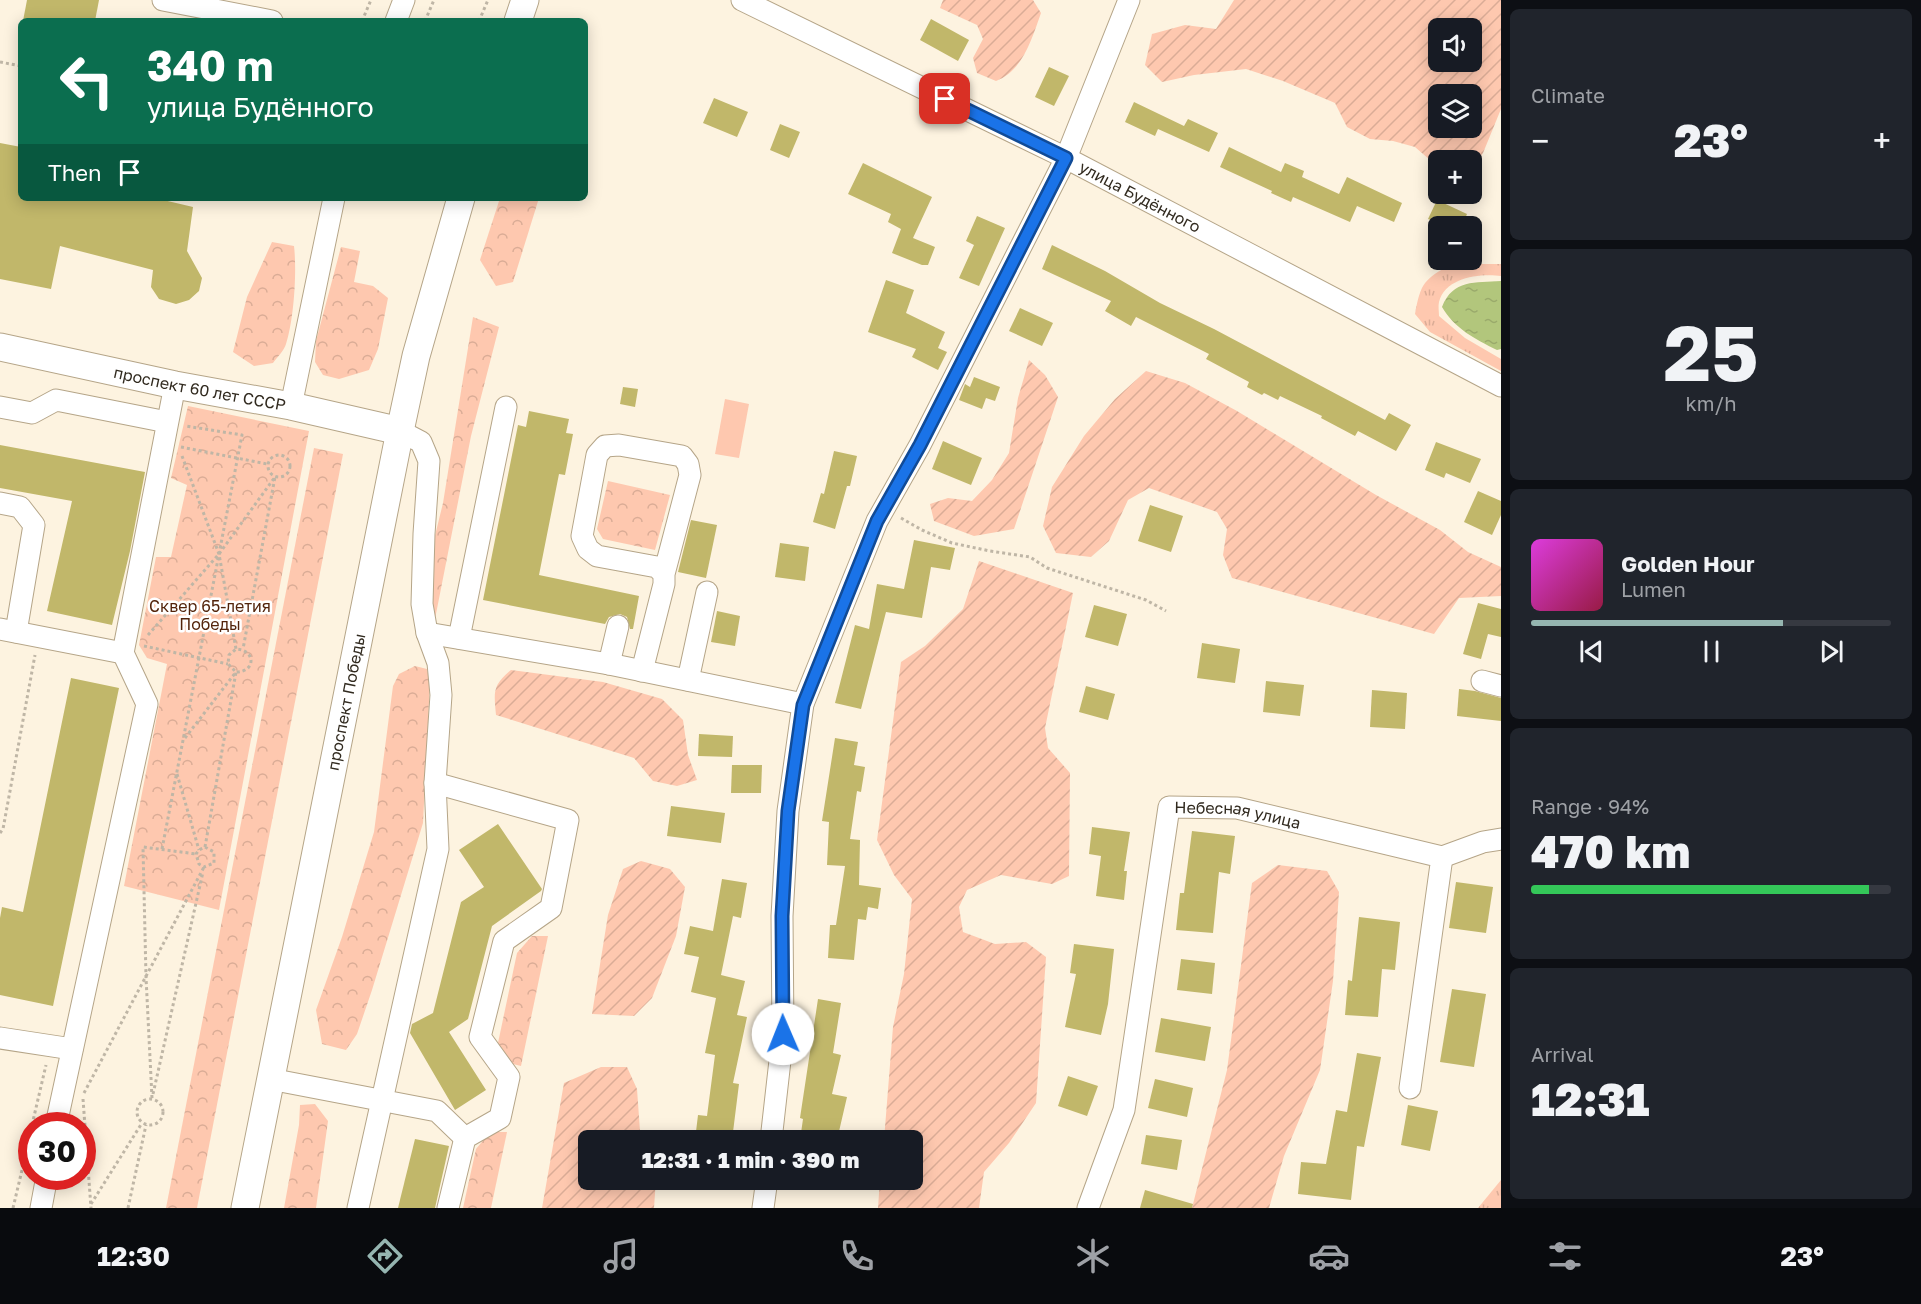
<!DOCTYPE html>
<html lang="en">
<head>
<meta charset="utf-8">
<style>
	:root { --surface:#171b24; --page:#20242c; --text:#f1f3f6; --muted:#9ea1a6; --line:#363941; --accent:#95b5b0 }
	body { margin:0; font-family:"Golos Text",sans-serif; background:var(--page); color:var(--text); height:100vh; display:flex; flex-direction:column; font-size:22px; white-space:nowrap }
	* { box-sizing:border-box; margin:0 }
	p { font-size:20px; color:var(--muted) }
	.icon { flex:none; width:33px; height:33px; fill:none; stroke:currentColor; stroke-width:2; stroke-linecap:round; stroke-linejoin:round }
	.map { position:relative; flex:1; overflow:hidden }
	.side { display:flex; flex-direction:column; gap:9px; padding:9px; background:#0d0f14; width:420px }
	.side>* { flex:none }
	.guide { position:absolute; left:18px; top:18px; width:570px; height:183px; border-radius:9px; box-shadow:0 3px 15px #0003; background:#0b6e4f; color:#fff; overflow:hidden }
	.tools { position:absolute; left:1428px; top:18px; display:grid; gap:12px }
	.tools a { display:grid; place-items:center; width:54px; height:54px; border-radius:9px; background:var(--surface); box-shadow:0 3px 15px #0003; font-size:30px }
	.speed { position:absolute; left:18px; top:1112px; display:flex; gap:12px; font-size:30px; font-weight:700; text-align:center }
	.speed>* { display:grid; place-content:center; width:78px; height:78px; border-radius:50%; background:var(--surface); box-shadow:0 3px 15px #0003; line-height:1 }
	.speed .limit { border:9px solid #d22; background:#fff; color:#111 }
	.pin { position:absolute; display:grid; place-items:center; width:51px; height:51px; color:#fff; margin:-26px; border-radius:12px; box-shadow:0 3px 9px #0006 }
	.me { position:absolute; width:66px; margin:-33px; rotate:359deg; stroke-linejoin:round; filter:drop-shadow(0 0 4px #0008) }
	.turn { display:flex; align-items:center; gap:21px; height:126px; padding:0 30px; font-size:27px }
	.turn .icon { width:78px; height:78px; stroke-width:2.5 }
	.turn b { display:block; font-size:42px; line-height:51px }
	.then { display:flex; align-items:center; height:57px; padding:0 30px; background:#0003; gap:12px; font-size:22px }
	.big { font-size:45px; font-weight:800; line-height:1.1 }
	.side .card { flex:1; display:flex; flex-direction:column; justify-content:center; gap:9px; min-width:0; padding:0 21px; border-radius:9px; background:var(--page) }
	.side .dial { align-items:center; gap:0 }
	.dial b { font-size:78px; line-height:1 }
	.song { display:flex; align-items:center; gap:18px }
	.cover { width:72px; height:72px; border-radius:9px; background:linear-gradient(135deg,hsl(300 70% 55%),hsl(340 70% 35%)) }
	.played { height:6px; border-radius:3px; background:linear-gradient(90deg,var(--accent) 70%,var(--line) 70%) }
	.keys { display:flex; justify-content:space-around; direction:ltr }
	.heat { display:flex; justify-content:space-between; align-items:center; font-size:33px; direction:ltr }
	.charge { height:9px; border-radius:4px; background:linear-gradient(90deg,#34c759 94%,var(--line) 0) }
	.trip { position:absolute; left:578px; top:1130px; width:345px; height:60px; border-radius:9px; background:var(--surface); box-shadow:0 3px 15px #0003; font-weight:800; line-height:60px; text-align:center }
	.tab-bar { display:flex; height:96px; justify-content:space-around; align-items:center; background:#090b0e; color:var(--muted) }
	.tab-bar .icon { width:42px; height:42px }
	.tab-bar .active { color:var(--accent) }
	.tab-bar b { font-size:27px; color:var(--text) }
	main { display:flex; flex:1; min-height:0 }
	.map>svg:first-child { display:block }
</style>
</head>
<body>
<main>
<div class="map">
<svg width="1501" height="1208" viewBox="0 0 1501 1208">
	<defs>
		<pattern id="grass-tufts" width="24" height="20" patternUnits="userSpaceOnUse" patternTransform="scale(1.5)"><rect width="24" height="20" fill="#fec8af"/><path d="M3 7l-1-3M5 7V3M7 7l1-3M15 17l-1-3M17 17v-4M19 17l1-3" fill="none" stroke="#daac96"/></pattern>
		<pattern id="forest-crowns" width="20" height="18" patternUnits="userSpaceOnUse" patternTransform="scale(1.5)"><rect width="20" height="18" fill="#fec8af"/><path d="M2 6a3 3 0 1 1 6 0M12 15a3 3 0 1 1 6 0" fill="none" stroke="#daac96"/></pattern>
		<pattern id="garden-furrows" width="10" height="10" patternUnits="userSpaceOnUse" patternTransform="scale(1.5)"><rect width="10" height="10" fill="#fec8af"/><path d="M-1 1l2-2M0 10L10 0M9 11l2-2" fill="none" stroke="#daac96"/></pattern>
		<pattern id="water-ripples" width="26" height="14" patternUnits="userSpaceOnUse" patternTransform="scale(1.5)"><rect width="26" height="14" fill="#b2c67c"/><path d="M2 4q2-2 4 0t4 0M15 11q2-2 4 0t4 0" fill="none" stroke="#9aaa6b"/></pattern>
	</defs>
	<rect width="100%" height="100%" fill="#fdf3e0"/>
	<!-- grass -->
	<g fill="url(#grass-tufts)">
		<path d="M 1451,264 L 1501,264 L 1501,276 C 1481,273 1445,277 1439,302 C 1438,306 1439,312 1439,316 L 1465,338 L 1501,359 L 1501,371 L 1430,332 L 1415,314 C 1421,282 1424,280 1451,264 Z"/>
		<polygon points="1501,1180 1501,1208 1478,1208"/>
	</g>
	<!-- forest -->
	<g fill="url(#forest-crowns)">
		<polygon points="500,198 539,198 513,282 496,286 480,260"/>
		<path d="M 272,242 L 294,246 C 297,271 294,320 286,344 C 284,351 277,357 273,363 L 254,366 L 233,352 L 247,297 Z"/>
		<polygon points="341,247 360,251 354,282 373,286 388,298 378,349 369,370 339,379 323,375 315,362 316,341"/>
		<polygon points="473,317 499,327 471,436 435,619 416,613 443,503"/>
		<polygon points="188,406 309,431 219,910 124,886 167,664 147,658 139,645 156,557 171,557 187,485 171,478"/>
		<polygon points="314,448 343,454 197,1208 166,1208"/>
		<polygon points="608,481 670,495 655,550 603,539 597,529"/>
		<polygon points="415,666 427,669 430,682 423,823 372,990 357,1034 346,1050 322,1044 316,1010 342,937 374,832 393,686 399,674"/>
		<polygon points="532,936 548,936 521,1066 513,1064 498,1043 517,953"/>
		<polygon points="315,1104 328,1121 316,1208 284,1208 299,1125 300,1105"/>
		<polygon points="490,1132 507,1132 491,1208 463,1208 476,1149"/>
	</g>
	<!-- garden -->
	<g fill="url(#garden-furrows)" fill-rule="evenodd">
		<path d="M 943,0 L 1033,0 L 1041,13 C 1032,38 1023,71 996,81 L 977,73 L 973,58 L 983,39 L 977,25 L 940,8 Z"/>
		<path d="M 1234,0 L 1501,0 L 1501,109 L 1483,153 L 1472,169 L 1472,160 L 1438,160 L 1438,167 L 1415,147 L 1393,141 L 1370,139 L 1347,127 L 1335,103 L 1283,81 L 1246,69 L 1194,75 L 1162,82 L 1145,65 L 1152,34 L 1185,25 L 1216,29 ZM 1472,28 L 1472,62 L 1438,62 L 1438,28 ZM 1472,94 L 1472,128 L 1438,128 L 1438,94 Z"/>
		<polygon points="1029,360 1045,375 1058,397 1014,529 974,536 934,521 930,504 948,498 972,501 992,480 1009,453 1018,398"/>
		<polygon points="1146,371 1185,383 1237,411 1376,495 1440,530 1468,552 1501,567 1501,596 1459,598 1434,634 1232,578 1223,555 1227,529 1217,512 1149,488 1128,500 1109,541 1091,557 1056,553 1043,526 1052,487 1084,436 1115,399"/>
		<polygon points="979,561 1073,593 1045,728 1048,748 1070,773 1069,876 1052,884 1001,875 967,890 959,907 963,932 995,944 1026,942 1046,957 1036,1103 1009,1143 984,1172 979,1208 878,1208 880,1179 912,1179 912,1140 884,1140 893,1027 904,974 912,899 894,875 877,840 901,662 925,646 963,609"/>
		<path d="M 511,670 L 603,682 L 662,699 L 683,720 L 688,755 L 697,780 L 677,786 L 653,781 L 634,758 L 496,715 C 494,692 492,686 511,670 Z"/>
		<polygon points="641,861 670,869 685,887 676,936 652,998 634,1016 592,1014 608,915 623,869"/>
		<polygon points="1278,865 1327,871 1339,892 1333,981 1320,1070 1284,1156 1269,1208 1192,1208 1227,1070 1252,883"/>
		<polygon points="601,1067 627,1067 637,1089 640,1131 646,1140 588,1140 588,1179 656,1179 654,1208 542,1208 564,1083"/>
	</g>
	<!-- pitch -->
	<polygon fill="#fec8af" points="725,399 749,404 739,458 715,454"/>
	<!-- water -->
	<path fill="url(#water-ripples)" d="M 1501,281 L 1501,349 L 1497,350 C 1475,339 1455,329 1442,307 C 1453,279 1475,283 1501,281 Z"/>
	<!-- building -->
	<g fill="#c1b76a">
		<polygon points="27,0 99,0 95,21 23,21"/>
		<polygon points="931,19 969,40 958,61 920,40"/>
		<polygon points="1049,67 1069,76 1054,106 1035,97"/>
		<polygon points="714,98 748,112 737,137 703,123"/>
		<polygon points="1134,102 1184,126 1188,119 1218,133 1209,152 1158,129 1155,136 1125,122"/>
		<polygon points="780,124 800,132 789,158 770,150"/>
		<polygon points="0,143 21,147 21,198 155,198 193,207 187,251 202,278 199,291 189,300 176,304 159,299 151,287 153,270 60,246 51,289 0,279"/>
		<polygon points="1229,147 1281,172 1285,163 1304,171 1302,177 1339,194 1347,177 1402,203 1394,222 1357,206 1350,222 1293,197 1291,202 1271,193 1272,191 1220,167"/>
		<polygon points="863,163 932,197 913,238 935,247 928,265 922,265 892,253 901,229 888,222 891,214 848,194"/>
		<polygon points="1437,200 1467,214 1462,226 1444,226 1428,219"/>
		<polygon points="977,216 1005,228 979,286 959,278 974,245 966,241"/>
		<polygon points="1052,245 1105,271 1160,303 1214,329 1385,420 1389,413 1411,425 1396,451 1358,431 1355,436 1321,418 1322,416 1280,396 1278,400 1264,393 1262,395 1247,387 1249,382 1206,359 1209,354 1136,317 1131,326 1105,311 1111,301 1042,269"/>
		<polygon points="886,280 914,290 906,313 945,332 938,348 947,352 938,370 912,357 916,349 868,332"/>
		<polygon points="1020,308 1053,323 1042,346 1009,331"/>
		<polygon points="974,377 1000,387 995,401 986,398 982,409 959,400 965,384 970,387"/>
		<polygon points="623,387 638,389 635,407 620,404"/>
		<polygon points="529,411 569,419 566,433 573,434 565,475 559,474 539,575 639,596 633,629 630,629 627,617 620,614 609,617 605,624 483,600 518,425 526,427"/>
		<polygon points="943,441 982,458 971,485 932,469"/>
		<polygon points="1436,442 1481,459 1470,483 1446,473 1444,478 1425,470"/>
		<polygon points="0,445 145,472 130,551 112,625 47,611 72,501 0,488"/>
		<polygon points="834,451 857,456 850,486 847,486 835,529 813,522 821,493 824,494"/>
		<polygon points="1478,491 1501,501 1501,515 1492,535 1464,522"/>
		<polygon points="1150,505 1183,516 1171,552 1138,541"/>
		<polygon points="691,520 717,525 706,578 678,572"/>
		<polygon points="914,540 955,548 950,570 931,567 922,618 886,612 861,709 835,703 855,625 869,629 877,584 904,589"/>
		<polygon points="780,543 809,547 805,581 775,577"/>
		<polygon points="1478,603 1501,609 1501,637 1488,634 1481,659 1463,654"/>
		<polygon points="1094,605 1127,614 1118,646 1085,637"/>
		<polygon points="717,611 740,616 735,646 711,642"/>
		<polygon points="1202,643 1240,649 1235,683 1197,678"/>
		<polygon points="71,678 119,688 53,1006 0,995 0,918 2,907 23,912"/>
		<polygon points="1266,681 1304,685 1300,716 1263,712"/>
		<polygon points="1086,686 1115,694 1108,720 1079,712"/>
		<polygon points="1459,689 1475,691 1501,698 1501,721 1457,716"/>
		<polygon points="1372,690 1407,693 1405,729 1370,727"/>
		<polygon points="699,734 733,736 732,757 698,756"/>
		<polygon points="835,738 858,742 854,765 865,767 861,792 857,791 850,839 860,840 859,885 881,888 878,909 868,907 866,920 858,919 854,960 828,958 830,925 836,925 845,866 827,865 829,822 822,821"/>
		<polygon points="732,765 762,765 761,793 731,793"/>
		<polygon points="671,806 725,813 721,843 667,836"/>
		<polygon points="498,824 542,889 541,891 492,926 468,1019 449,1032 486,1090 455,1110 410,1033 412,1024 433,1013 461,902 484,887 459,850"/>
		<polygon points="1092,827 1130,832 1124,871 1127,871 1124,900 1096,896 1101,856 1089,854"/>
		<polygon points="1192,831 1235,836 1230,874 1219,872 1213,933 1176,930 1180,893 1184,893"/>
		<polygon points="722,879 747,883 741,918 733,916 721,975 745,981 737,1015 747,1017 733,1083 739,1084 732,1140 695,1140 698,1115 707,1116 715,1055 705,1053 716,998 691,992 699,957 684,954 690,926 713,931"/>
		<polygon points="1456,882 1493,887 1486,933 1449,928"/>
		<polygon points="1359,917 1400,922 1395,970 1382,969 1378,1017 1345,1015 1348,980 1352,981"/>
		<polygon points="1074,944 1114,949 1108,1004 1101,1035 1065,1027 1076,974 1070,973"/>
		<polygon points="1181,959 1215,963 1212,994 1177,990"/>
		<polygon points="1452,989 1486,994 1474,1067 1440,1062"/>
		<polygon points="818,999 841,1003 833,1053 841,1055 832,1094 847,1097 837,1140 800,1140 803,1119 800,1118"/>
		<polygon points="1161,1018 1211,1027 1205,1061 1155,1052"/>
		<polygon points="1357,1053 1381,1057 1364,1147 1357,1146 1351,1200 1298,1194 1301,1162 1326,1164 1336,1110 1347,1112"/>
		<polygon points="1068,1076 1098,1086 1087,1116 1058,1106"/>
		<polygon points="1155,1079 1193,1088 1187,1117 1148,1108"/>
		<polygon points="1408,1105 1438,1111 1430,1151 1401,1145"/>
		<polygon points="1146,1135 1182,1140 1177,1170 1141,1164"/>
		<polygon points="415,1139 449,1146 435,1208 398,1208"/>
		<polygon points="1145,1190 1193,1204 1192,1208 1140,1208"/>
	</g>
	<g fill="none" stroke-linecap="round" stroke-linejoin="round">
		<!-- minor casing -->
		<g stroke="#b5a588" stroke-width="23">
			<g id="minor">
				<polyline points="163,0 272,21"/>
				<path id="s1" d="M 742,0 L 1066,158 L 1501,386"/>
				<polyline points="396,21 404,0"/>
				<polyline points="291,406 334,198"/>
				<polyline points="0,407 32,413 56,400 167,422"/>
				<polyline points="0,503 20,507 34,525 16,632"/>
				<polyline points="0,629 123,653"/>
				<polyline points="427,633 609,664 803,704"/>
				<polyline points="459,638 506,407"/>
				<polyline points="609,664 618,626"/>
				<polyline points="642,671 664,584 664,574 657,567 597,556 588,549 582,536 597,455 605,446 619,445 682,456 688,464 690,475 664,574"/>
				<polyline points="688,680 707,592"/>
				<polyline points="1482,681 1501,686"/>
				<polyline points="435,783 568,820 551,908 504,941 480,1037 509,1077 500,1118 465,1138 448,1208"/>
				<polyline points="1442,857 1483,842 1501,839"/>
				<polyline points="0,1038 72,1049"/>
				<polyline points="270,1079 437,1111 465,1138"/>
				<polyline points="56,1125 147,704 123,653 175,385"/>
				<polyline points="771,1140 783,1034 782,916 788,811 803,704 877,521 920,445 1066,158 1129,0"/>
				<polyline points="41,1208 47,1176"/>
				<polyline points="358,1208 438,849 435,783 441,695 438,663 427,633 422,604 424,534 429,461 421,442 400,431"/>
				<polyline points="763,1208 767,1179"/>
				<path id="s2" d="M 1088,1208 L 1124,1110 L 1169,807 L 1237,808 L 1442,857 L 1410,1088"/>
			</g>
		</g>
		<!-- major casing -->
		<g stroke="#b5a588" stroke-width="29">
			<g id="major">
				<polyline points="518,21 525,0"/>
				<path id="s3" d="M 0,347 L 175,385 L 291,406 L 400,431"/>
				<path id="s4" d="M 245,1208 L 400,431 L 416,356 L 461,198"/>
			</g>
		</g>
		<!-- path -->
		<g stroke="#bfb6a6" stroke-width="3" stroke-dasharray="3 3" stroke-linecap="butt">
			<polyline points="362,21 371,0"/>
			<polyline points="425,21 434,0"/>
			<polyline points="479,21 488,0"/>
			<polyline points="0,62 21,66"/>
			<polyline points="181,447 267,464"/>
			<circle cx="279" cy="466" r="11"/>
			<polyline points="182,456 219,554 236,649"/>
			<polyline points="901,518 922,530 952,543 990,551 1030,557 1047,568 1146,600 1166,611"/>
			<polyline points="148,635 219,554 275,477 243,649"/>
			<polyline points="144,646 228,664"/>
			<path d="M 185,738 L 236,672 C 256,672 256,650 236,649 L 229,655 L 228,664 L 236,672"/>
			<polyline points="177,774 199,850"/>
			<polyline points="0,833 3,829 35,655"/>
			<polyline points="205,847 214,852 214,863 204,867 199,864 196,854 199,850 205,847 236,672"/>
			<polyline points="162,849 242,435 186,426"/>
			<polyline points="84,1093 204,867"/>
			<polyline points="153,1094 203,872"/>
			<polyline points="152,1098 146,977 143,847 196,854"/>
			<circle cx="150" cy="1112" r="13"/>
			<polyline points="83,1099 91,1208"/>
			<polyline points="32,1125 46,1065"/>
			<polyline points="91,1204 142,1123"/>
			<polyline points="13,1208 32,1128"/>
			<polyline points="128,1208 146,1125"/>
		</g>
		<!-- minor -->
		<use href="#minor" stroke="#fff" stroke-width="21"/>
		<!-- major -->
		<use href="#major" stroke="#fff" stroke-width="27"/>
	</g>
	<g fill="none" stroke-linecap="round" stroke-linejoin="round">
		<!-- route casing -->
		<g stroke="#114b97" stroke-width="15">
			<polyline id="route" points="783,1034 782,916 788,811 803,705 877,521 920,445 1066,158 945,99"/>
		</g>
		<!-- route -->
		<use href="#route" stroke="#1a73e8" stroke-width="10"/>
	</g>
	<g text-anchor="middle" stroke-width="5" stroke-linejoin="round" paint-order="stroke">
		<!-- street labels -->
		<g font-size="16" fill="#312a1f" stroke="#fff">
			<text dy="6" stroke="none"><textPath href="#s1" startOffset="444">улица Будённого</textPath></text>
			<text dy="6" stroke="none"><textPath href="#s3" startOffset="204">проспект 60 лет СССР</textPath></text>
			<text dy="6" stroke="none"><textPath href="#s4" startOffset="516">проспект Победы</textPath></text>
			<text dy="6" stroke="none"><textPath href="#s2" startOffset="480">Небесная улица</textPath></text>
		</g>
		<!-- park labels -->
		<g font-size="16" fill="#53240b" stroke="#fff">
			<text x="210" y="612">Сквер 65-летия<tspan x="210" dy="18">Победы</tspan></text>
		</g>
	</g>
</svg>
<div class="tools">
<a><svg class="icon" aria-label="sound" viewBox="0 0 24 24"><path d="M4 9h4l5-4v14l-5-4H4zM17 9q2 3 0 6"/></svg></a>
<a><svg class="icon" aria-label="layers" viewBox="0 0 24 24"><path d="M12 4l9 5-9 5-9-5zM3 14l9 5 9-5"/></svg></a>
<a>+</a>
<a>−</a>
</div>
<div class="speed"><div class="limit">30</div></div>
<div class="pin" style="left:945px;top:99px;background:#d93025"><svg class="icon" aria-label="arrive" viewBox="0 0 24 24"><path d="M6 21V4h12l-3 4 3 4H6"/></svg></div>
<svg class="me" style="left:783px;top:1034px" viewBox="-20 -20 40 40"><circle r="19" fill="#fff"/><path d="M0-13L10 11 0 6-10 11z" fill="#1a73e8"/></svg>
<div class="trip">12:31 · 1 min · 390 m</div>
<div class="guide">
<div class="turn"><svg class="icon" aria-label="left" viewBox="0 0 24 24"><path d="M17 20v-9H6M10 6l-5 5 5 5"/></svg><div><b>340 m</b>улица Будённого</div></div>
<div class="then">Then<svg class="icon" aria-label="arrive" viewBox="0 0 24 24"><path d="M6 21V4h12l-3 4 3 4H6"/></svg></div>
</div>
</div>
<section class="side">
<div class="card"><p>Climate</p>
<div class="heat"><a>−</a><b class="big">23°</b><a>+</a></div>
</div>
<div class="card dial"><b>25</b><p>km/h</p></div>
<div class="card">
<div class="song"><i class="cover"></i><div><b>Golden Hour</b><p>Lumen</p></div></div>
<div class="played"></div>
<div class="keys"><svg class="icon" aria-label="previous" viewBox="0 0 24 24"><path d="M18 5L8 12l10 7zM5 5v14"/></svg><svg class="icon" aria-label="pause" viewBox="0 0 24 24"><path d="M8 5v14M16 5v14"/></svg><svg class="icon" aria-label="next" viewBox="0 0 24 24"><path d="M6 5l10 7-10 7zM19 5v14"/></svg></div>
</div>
<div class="card"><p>Range · 94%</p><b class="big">470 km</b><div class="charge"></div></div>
<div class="card"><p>Arrival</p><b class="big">12:31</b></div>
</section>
</main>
<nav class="tab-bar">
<b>12:30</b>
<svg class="icon active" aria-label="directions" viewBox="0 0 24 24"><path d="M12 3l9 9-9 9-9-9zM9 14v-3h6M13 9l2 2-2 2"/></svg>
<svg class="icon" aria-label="music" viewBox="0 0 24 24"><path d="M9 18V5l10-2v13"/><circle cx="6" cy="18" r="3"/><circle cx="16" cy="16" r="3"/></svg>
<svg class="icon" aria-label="phone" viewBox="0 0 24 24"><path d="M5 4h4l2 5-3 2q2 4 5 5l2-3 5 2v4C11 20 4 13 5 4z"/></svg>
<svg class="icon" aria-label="climate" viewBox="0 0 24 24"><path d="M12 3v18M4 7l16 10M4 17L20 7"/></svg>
<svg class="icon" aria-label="car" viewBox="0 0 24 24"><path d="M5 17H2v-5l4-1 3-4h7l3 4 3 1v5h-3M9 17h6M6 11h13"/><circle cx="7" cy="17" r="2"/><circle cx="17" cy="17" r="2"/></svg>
<svg class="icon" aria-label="filters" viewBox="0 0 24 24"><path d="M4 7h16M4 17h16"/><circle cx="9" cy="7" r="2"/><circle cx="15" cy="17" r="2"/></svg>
<b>23°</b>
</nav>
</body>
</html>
